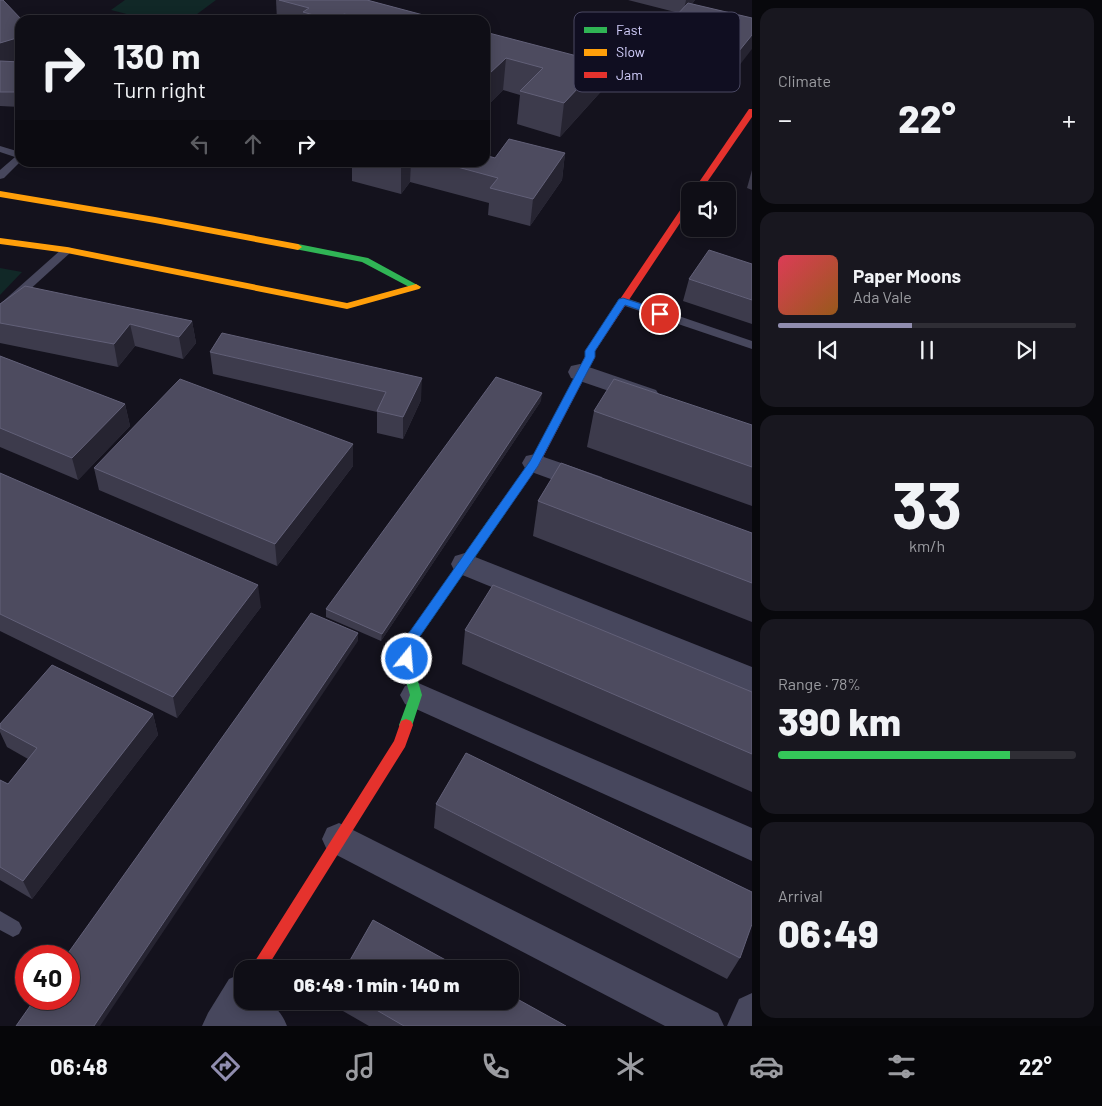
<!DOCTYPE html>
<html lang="en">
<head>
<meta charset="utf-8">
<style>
	:root { --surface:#0f0e16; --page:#18171f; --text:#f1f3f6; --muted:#9b9ca1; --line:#2f2e35; --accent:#908daf }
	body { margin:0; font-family:Barlow,sans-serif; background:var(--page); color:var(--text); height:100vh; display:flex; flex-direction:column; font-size:19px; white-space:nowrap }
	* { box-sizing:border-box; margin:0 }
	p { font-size:16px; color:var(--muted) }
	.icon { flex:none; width:28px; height:28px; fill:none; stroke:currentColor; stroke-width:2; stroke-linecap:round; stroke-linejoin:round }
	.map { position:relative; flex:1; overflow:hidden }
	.details { display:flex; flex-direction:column; gap:8px; padding:8px; background:#08080c; width:350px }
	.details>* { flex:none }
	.top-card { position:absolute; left:15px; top:15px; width:475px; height:152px; border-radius:15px; box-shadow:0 2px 12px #0003,0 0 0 1px var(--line); background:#0f0e16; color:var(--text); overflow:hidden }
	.controls { position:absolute; left:681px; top:182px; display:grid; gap:10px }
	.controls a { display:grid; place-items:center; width:55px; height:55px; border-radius:10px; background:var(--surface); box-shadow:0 2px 12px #0003,0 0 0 1px var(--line); font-size:25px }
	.speed { position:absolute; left:15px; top:945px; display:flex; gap:10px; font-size:25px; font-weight:700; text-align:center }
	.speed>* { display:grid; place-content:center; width:65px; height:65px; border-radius:50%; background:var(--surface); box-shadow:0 2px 12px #0003,0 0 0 1px var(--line); line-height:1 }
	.speed .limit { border:8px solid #d22; background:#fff; color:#111 }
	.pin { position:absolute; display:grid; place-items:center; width:42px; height:42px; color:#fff; margin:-21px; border:2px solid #fff; border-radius:50%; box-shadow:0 1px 5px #0007 }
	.me { position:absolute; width:55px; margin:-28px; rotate:17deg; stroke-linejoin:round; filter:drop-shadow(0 0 4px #0008) }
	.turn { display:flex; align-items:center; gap:18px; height:105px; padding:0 15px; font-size:22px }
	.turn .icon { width:65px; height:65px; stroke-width:2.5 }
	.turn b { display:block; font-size:35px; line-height:42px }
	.lanes { display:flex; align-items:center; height:48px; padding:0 15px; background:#0003; justify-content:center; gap:25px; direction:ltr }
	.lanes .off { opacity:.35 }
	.big { font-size:38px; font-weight:800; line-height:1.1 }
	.details .widget { flex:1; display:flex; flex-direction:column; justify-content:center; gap:8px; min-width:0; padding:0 18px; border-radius:15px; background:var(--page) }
	.details .dial { align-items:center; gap:0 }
	.dial b { font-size:65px; line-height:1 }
	.song { display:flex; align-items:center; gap:15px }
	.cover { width:60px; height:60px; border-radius:8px; background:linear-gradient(135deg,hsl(350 70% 55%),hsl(30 70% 35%)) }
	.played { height:5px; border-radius:2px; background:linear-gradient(90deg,var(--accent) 45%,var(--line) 45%) }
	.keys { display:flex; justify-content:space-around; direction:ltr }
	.heat { display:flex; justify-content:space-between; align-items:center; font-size:28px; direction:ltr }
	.charge { height:8px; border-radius:4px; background:linear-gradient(90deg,#34c759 78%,var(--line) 0) }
	.trip { position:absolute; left:234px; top:960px; width:285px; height:50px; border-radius:15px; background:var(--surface); box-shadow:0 2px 12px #0003,0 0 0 1px var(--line); font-weight:800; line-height:50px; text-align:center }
	.menu { display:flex; height:80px; justify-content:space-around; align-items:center; background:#060609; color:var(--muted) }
	.menu .icon { width:35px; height:35px }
	.menu .on { color:var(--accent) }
	.menu b { font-size:22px; color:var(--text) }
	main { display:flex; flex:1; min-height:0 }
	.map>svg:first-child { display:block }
</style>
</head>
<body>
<main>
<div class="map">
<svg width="752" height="1026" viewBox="0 0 752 1026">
	<rect width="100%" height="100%" fill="#14121d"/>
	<!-- green -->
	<g fill="#112827">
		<polygon points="125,0 216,0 189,20 150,20 111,10"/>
		<polygon points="0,268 22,272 0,295"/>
	</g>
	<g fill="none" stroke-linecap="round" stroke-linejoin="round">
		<!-- lane -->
		<g fill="#47475d" fill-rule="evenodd">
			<polygon points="0,146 20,152 20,162 4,178 0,179 0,170 15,157 0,152"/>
			<polygon points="67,247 71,248 73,250 71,252 4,313 0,314 0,304 63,248"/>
			<polygon points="623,297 752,341 752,349 619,304 617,301"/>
			<polygon points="0,911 19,922 22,928 19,934 13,937 0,930"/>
		</g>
		<!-- street -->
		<g fill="#47475d" fill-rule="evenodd">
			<polygon points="580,364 656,390 660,396 656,402 647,404 571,378 568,372 571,366"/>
			<polygon points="535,454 602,477 605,484 602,491 592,494 526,470 522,463 526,456"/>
			<polygon points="465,553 752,667 752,694 455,572 451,564 455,556"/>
			<polygon points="416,682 752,828 752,861 405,704 400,695 405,686"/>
			<polygon points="339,823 718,1013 724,1026 665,1026 327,850 322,839 327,828"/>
			<path d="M 242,973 L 242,1001 C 266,1001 278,1003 287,1026 L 202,1026 L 208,1013 L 229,979 Z"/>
			<polygon points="752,993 752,1026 727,1026 739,999"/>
		</g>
		<!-- fast -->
		<g fill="#30b455" fill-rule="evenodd">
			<polygon points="298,244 368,258 421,287 419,289 413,289 362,262 295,249 294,247"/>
			<polygon points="500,508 506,512 504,515 416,642 414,668 422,695 411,729 406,731 401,729 399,725 410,695 402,668 404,641 496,509"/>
		</g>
		<!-- slow -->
		<g fill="#ff9f0a" fill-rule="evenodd">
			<polygon points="0,191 155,217 298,244 302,247 298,250 155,223 0,197"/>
			<polygon points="0,238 67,247 347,303 416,284 421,287 419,289 347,309 67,253 0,244"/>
		</g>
		<!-- jam -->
		<g fill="#e5322d" fill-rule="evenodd">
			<polygon points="749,109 752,109 752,117 701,191 693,191"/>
			<polygon points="690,199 690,208 595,351 595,357 540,463 504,515 496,515 494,512 496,509 531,461 585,357 585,351 687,200"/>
			<polygon points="406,719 411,721 413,725 405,747 266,969 250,969 394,741 401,721"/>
		</g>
	</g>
	<!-- wall -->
	<g fill="#3d3b4c">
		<polygon points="0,0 20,20 20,107 0,106"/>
		<polygon points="276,0 367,0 442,20 277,20"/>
		<polygon points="628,0 695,0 692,4 752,18 735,71 658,51 662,31 679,13"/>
		<polygon points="485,32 605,87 560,137 517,124 520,95 503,90 486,107 485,106"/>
		<polygon points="565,153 562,180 530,226 488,215 489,203 410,182 401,194 352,181 352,162 485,162 495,158"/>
		<polygon points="752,170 752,190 747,188"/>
		<polygon points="752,264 752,324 683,301 689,279"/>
		<polygon points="0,304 192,321 196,343 183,359 135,346 118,367 0,343"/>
		<polygon points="210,352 421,400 403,439 377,433 377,412 213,374"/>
		<polygon points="0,356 125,404 130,426 78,480 0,447"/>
		<polygon points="541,401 381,641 326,617 326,609"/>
		<polygon points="594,411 752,425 752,506 587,447"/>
		<polygon points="353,466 277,566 99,490 94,468"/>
		<polygon points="0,473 261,607 177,718 0,631"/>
		<polygon points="538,501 752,533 752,622 533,536"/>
		<polygon points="465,630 752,692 752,792 462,664"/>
		<polygon points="153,714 158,735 32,899 0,880 0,780 8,784 28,759 7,747 0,732 0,724"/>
		<polygon points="436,804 740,958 727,979 434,828"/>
		<polygon points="336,1001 510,1001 566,1026 369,1026 336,1007"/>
	</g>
	<!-- shaded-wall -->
	<g fill="#262431">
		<polygon points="686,0 695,0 683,14"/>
		<polygon points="344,14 345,20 336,20"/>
		<polygon points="752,35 752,49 735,71 739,51"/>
		<polygon points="20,37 20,64 0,70 0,43"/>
		<polygon points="610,54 605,87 560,137 564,103"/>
		<polygon points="506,58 503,90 486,107 489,74"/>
		<polygon points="565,153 562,180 530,226 533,199"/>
		<polygon points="405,162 411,162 410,182 401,194 401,167"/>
		<polygon points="192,321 196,343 183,359 179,337"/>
		<polygon points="130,324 135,346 118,367 114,344"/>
		<polygon points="422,378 421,400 403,439 403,417"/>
		<polygon points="542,393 541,401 381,641 382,634"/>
		<polygon points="125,404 130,426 78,480 72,458"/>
		<polygon points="353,444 353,466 277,566 275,544"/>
		<polygon points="258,585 261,607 177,718 173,697"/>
		<polygon points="358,633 358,641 100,1026 94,1026"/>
		<polygon points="153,714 158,735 32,899 23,881"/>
	</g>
	<!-- building -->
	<g fill="#4d4b5f" stroke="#626078">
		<polygon points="0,0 3,0 22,20 20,20 20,37 0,43"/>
		<polygon points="279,0 367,0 442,20 368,20 344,14 336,20 331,20 303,12 309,8"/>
		<polygon points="688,3 752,18 752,35 739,51 662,31"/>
		<polygon points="485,32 577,56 586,48 610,54 564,103 520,91 543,68 506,58 489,74 485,73"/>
		<polygon points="0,61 20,62 20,92 0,92"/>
		<polygon points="509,139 565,153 533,199 490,188 498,178 439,162 485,162 485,155 495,158"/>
		<polygon points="384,162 405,162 401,167"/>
		<polygon points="709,250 752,264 752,300 689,279"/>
		<polygon points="25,286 192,321 179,337 130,324 114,344 0,323 0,304"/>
		<polygon points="222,333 422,378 403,417 377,411 386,392 210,352"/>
		<polygon points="0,356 125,404 72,458 0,428"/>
		<polygon points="496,377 542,393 382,634 326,609"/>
		<polygon points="180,379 353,444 275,544 94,468"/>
		<polygon points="614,379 752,425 752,467 594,411"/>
		<polygon points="561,463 752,533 752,583 538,501"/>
		<polygon points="0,473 258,585 173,697 0,614"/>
		<polygon points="493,585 752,692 752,754 465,630"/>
		<polygon points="311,613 358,633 94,1026 16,1026 35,999 69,999 69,956 66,956"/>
		<polygon points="52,665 153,714 23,881 0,867 0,780 8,784 37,748 0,728 0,724"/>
		<polygon points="466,753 752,892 752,924 740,958 436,804"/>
		<polygon points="373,920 462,969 345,969"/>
		<polygon points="510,995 566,1026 404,1026 361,1001 510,1001"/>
	</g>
	<!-- route -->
	<polygon fill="#1a73e8" stroke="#114b97" points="623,298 663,311 665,314 660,317 625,305 595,351 595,357 538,466 416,642 412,662 407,664 403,662 401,659 406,637 530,461 585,357 585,351 619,299"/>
	<!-- legend -->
	<rect x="574" y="12" width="166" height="80" rx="8" fill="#100e21" stroke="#4a4863" stroke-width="1"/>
	<rect x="584" y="27" width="23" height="6" fill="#30b455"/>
	<rect x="584" y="49" width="23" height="7" fill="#ff9f0a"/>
	<rect x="584" y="72" width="23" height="6" fill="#e5322d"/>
	<g font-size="14" fill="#d3cffd">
		<text x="616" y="35">Fast</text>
		<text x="616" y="57">Slow</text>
		<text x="616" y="80">Jam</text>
	</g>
</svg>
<div class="controls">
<a><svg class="icon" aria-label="sound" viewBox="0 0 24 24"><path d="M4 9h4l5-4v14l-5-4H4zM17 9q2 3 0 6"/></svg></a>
</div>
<div class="speed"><div class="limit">40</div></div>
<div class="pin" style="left:660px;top:314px;background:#d93025"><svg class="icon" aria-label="arrive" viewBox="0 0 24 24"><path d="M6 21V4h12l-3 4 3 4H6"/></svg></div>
<svg class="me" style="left:407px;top:659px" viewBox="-20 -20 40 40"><circle r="17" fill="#1a73e8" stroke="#fff" stroke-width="3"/><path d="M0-11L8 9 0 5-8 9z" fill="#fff"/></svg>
<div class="trip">06:49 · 1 min · 140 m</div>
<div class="top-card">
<div class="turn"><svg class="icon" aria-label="right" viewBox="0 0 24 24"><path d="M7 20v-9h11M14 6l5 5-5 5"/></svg><div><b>130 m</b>Turn right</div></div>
<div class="lanes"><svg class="icon off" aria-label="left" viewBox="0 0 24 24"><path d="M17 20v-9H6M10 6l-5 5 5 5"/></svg><svg class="icon off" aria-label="ahead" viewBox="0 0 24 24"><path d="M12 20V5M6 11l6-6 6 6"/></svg><svg class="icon" aria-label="right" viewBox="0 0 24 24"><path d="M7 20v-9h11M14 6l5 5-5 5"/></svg></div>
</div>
</div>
<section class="details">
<div class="widget"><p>Climate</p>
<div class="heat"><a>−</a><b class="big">22°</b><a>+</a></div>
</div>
<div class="widget">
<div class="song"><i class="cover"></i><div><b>Paper Moons</b><p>Ada Vale</p></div></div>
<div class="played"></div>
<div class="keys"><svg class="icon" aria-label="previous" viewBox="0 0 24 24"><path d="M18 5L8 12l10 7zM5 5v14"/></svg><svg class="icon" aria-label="pause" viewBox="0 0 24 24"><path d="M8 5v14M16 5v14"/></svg><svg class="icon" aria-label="next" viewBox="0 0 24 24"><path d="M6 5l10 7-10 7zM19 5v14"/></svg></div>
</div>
<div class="widget dial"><b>33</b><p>km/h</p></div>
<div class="widget"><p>Range · 78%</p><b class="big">390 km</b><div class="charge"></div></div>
<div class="widget"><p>Arrival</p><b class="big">06:49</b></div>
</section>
</main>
<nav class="menu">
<b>06:48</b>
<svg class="icon on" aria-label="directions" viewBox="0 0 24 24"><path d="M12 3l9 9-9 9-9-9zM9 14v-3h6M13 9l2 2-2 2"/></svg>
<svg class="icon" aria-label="music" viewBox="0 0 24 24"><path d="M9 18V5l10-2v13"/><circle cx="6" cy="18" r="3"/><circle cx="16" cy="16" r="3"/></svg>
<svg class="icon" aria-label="phone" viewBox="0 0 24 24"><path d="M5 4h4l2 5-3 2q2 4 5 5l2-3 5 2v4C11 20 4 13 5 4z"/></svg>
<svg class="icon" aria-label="climate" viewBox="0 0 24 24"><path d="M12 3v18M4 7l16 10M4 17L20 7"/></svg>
<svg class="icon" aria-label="car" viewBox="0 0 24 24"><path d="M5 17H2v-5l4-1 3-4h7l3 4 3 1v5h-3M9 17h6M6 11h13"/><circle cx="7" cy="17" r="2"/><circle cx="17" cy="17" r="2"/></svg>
<svg class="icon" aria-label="filters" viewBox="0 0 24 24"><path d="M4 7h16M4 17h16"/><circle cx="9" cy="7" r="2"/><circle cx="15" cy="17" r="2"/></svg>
<b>22°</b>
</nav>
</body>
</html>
